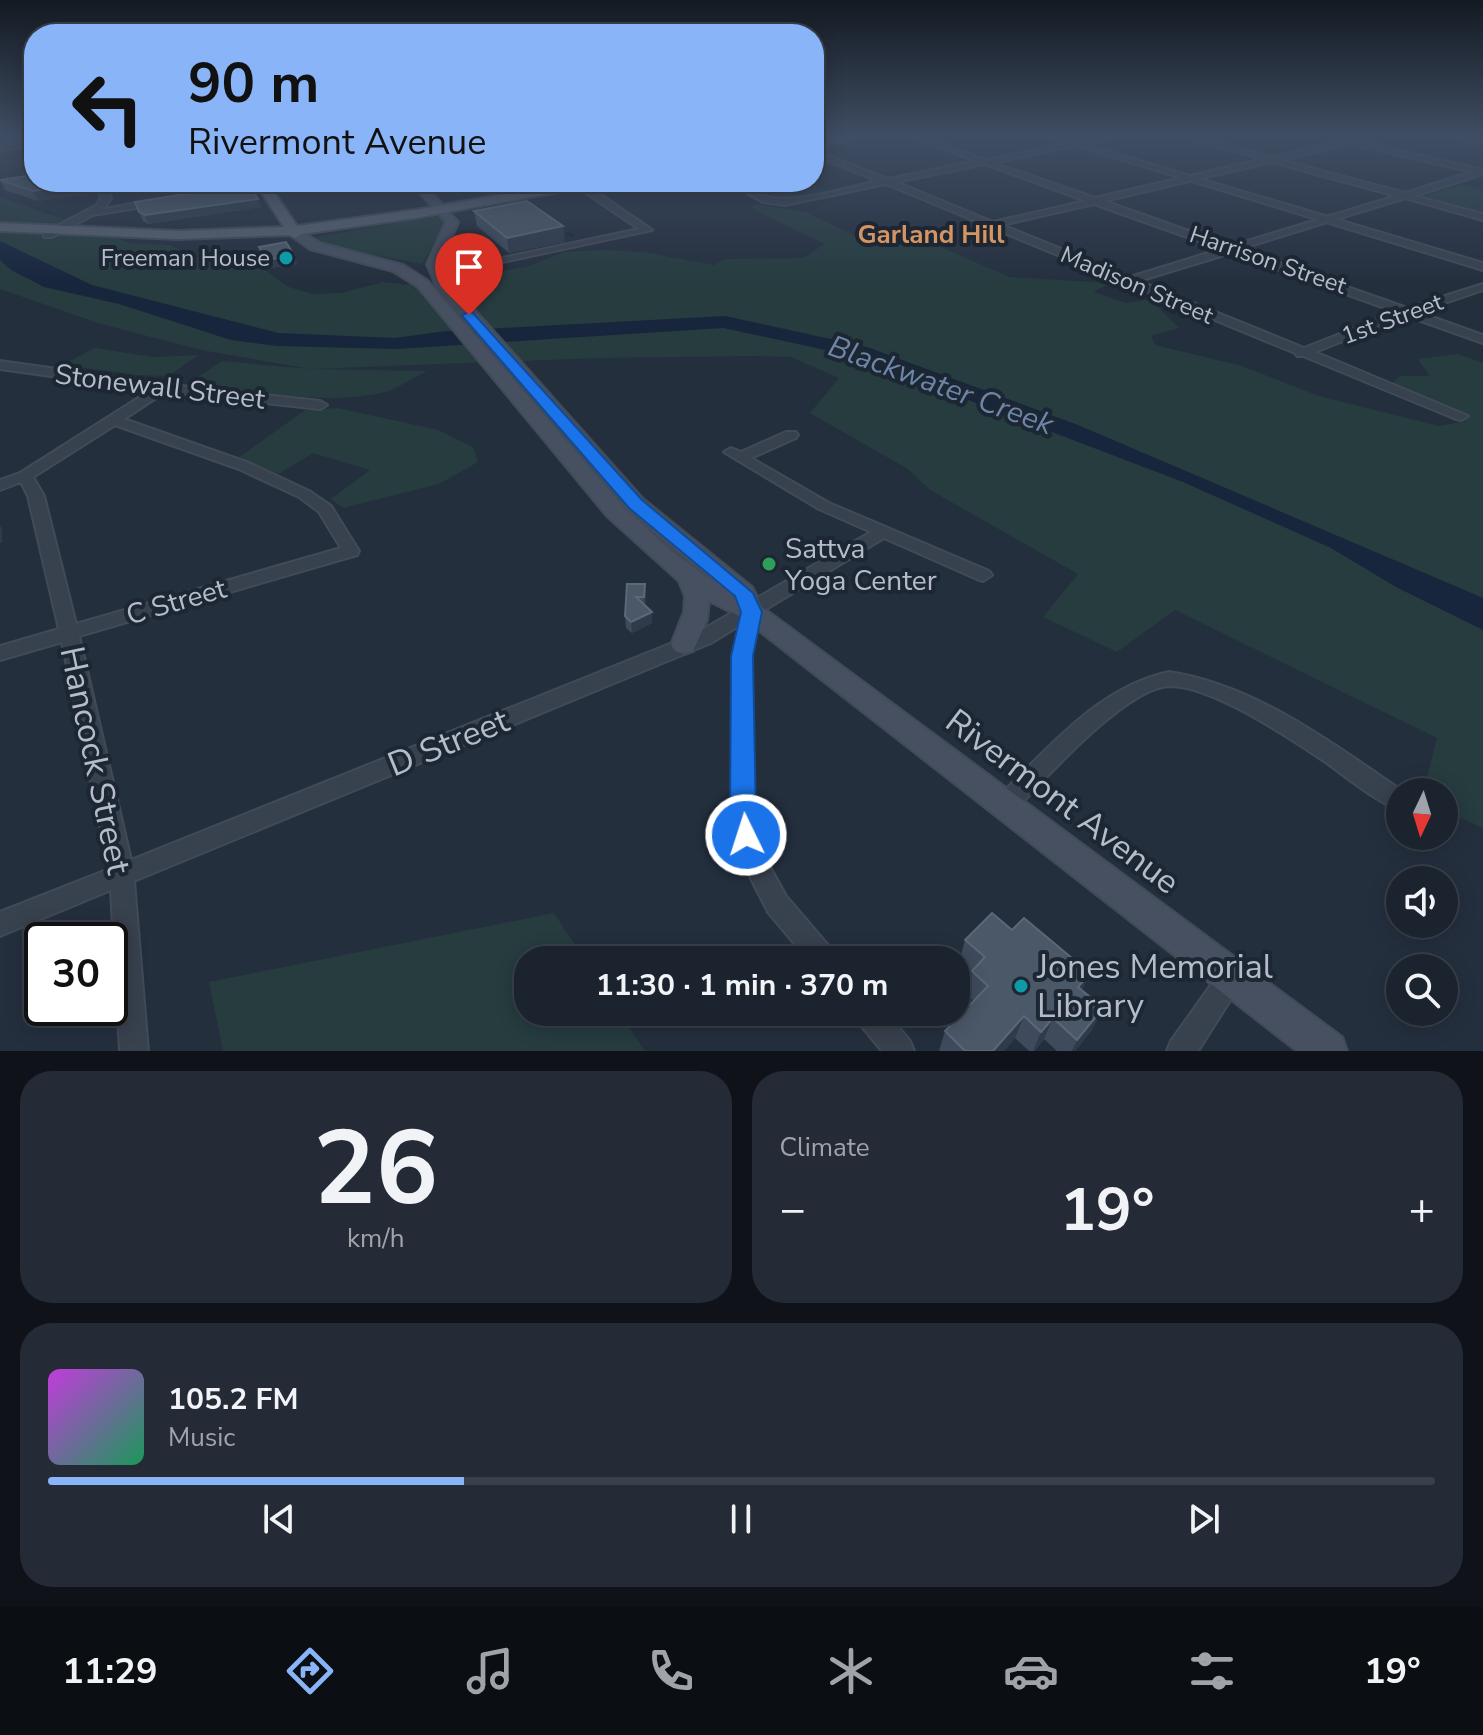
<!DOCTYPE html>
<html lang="en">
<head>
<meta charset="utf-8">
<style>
	:root { --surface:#1b232e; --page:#242b36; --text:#f1f3f6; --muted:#a0a4aa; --line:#39404a; --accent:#8ab4f8 }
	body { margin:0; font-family:"Nunito Sans",sans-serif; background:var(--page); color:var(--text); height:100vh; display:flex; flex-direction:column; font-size:30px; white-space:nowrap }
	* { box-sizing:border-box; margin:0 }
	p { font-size:26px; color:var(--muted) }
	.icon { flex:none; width:44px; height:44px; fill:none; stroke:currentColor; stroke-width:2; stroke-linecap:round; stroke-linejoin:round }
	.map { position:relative; height:1051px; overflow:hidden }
	.drawer { display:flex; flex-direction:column; gap:20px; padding:20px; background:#0f1319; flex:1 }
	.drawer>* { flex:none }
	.banner { position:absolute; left:24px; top:24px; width:800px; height:168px; border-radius:32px; box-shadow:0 4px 20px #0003,0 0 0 2px var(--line); background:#8ab4f8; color:#111; overflow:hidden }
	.needle { width:52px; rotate:184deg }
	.fabs { position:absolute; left:1386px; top:778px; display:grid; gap:16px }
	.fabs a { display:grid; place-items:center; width:72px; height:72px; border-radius:50%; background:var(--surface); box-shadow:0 4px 20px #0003,0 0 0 2px var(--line); font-size:40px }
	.speed { position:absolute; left:24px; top:922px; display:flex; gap:16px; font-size:40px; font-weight:700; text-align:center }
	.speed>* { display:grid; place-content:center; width:104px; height:104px; border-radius:50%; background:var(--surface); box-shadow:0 4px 20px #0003,0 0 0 2px var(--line); line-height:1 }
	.speed .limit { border:4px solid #111; border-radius:12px; background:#fff; color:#111 }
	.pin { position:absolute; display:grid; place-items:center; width:68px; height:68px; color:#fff; margin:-82px -34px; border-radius:50% 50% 50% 0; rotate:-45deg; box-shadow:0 0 8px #0007 }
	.pin .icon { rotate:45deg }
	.me { position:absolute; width:88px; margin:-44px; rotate:356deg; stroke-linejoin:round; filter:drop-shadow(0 0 6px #0008) }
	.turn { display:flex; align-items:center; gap:28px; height:168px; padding:0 32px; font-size:36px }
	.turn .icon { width:104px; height:104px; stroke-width:2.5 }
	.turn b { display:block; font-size:56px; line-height:68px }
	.big { font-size:60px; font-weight:700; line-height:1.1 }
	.drawer .widget { flex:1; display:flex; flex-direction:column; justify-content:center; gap:12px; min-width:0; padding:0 28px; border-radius:32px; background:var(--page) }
	.drawer .dial { align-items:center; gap:0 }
	.dial b { font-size:104px; line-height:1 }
	.song { display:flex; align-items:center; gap:24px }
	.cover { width:96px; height:96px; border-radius:12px; background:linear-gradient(135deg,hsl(290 70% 55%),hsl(150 70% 35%)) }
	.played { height:8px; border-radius:4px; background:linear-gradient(90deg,var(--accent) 30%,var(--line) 30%) }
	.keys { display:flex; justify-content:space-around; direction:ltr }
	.heat { display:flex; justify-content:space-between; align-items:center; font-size:44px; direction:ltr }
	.drawer .tiles { flex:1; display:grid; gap:20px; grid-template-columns:1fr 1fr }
	.widget:last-child { grid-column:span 2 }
	.trip { position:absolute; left:514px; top:946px; width:456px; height:80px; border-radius:32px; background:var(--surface); box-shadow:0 4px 20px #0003,0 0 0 2px var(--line); font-weight:700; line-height:80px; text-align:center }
	.menu { display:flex; height:128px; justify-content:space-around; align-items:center; background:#0b0e12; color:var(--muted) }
	.menu .icon { width:56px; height:56px }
	.menu .current { color:var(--accent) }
	.menu b { font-size:36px; color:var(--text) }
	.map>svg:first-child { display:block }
</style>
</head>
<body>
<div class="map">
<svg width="1483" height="1051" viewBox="0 0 1483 1051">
	<rect width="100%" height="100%" fill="#242f3e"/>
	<!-- green -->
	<g fill="#263c3f">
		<polygon points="746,182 806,182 826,191 781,199"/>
		<polygon points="1460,185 1483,190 1483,215 1417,197"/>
		<path d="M 0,197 L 130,243 L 170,245 L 192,256 L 259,266 L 289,287 L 312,294 L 341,293 L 383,282 L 411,285 L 415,289 L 453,284 L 446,273 L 450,263 L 466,255 L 468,257 L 467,272 L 495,272 L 529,266 L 564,252 L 604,250 L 643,252 L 714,265 L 726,259 L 804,258 L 824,244 L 751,208 L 754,204 L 806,212 L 861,239 L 917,237 L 1010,277 L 1110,283 L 1094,292 L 1126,303 L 1150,299 L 1179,328 L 1151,336 L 1155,345 L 1242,366 L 1319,396 L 1439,426 L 1466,421 L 1391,385 L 1400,376 L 1430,376 L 1418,359 L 1458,354 L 1483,363 L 1483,828 L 1444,810 L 1444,792 L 1423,792 L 1437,738 L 1175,610 L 1117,652 L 1043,617 L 1078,574 L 930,490 L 908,469 L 810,413 L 839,378 L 791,357 L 755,356 L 597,358 L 312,369 L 427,371 C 411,379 393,392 376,394 C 315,405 250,390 190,382 L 222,361 L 310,369 L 201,350 L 101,324 L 0,289 Z"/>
		<polygon points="430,217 444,217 446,225 422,264 332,247 311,238"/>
		<polygon points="95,348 153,357 198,355 169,376 138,375 62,365"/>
		<polygon points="338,408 438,430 473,447 478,462 439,484 343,508 331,499 370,470 313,453 278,474 238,458 305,410"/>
		<polygon points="554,913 585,960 528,960 528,1012 619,1012 645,1051 223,1051 209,982"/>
	</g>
	<!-- water -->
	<polygon fill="#17263c" points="0,241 92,285 278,333 395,338 446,331 725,316 867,347 1078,425 1483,598 1483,630 1396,587 1331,548 1183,482 908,377 835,352 723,328 397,349 277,346 231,340 119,304 44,287 11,270 0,260"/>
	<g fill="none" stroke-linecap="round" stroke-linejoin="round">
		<!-- stream -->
		<polyline stroke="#17263c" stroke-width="3" points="568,234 572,235"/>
		<!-- minor casing -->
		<g stroke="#414a57" stroke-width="4">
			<g id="minor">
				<path d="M 912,137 L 921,137 L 986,160 L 1102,137 L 1114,137 L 994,163 L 1095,198 L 1263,159 L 1186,137 L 1196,137 L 1272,157 L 1360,137 L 1371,137 L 1359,141 L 1483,170 L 1483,174 L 1414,196 L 1483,214 L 1483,220 L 1405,198 L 1240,249 L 1407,308 L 1483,284 L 1483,290 L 1418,312 L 1483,335 L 1483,343 L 1407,316 L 1315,352 L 1468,416 L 1461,420 L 1456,419 L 1303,356 L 1297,356 L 1295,353 L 886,184 L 785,205 L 763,202 L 727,182 C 745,182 756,196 773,198 C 803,202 848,187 878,181 L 814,155 L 814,150 L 888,179 L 977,161 ZM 1349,144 L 1352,144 L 1472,172 L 1405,193 L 1281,160 ZM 1272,162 L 1396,196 L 1231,246 L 1104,201 ZM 985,164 L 1086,201 L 993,222 L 896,182 ZM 1094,204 L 1221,249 L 1130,277 L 1002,225 ZM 1231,253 L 1396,312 L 1304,348 L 1139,281 Z"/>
				<polygon points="1459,137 1483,139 1483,143 1460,139"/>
				<polygon points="34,142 34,146 0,150 0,146"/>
				<polygon points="577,182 582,182 652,230 498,263 497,261 502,258 639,229 576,186"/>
				<polygon points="158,199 161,200 161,204 93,215 89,212"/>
				<path d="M 0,361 L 163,384 L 320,401 L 327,405 L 320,409 L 165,392 L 124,419 L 249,463 L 309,491 L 331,506 L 359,551 L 357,555 L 79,636 L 131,860 L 697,633 L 871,532 L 819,509 L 724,452 L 731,448 L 741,452 L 786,432 L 796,432 L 798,435 L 796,438 L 751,458 L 829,503 L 989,571 L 992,575 L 983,581 L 977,579 L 884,538 L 761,612 L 751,656 L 754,819 L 760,849 L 786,896 L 833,951 L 837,960 L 808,960 L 768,912 L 737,851 L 732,819 L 733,656 L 740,625 L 711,643 L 134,881 L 148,1051 L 120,1051 L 111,890 L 0,936 L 0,912 L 109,869 L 62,642 L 0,660 L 0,646 L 59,629 L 28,496 L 21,482 L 0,490 L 0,480 L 20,473 L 151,390 L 0,369 ZM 115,425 L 239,469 L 299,497 L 319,512 L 341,548 L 76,624 L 44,496 L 33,477 Z"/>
				<path d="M 1169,672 C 1256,685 1333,744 1404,792 L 1400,792 L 1400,810 C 1375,802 1341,772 1318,757 C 1283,734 1211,686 1170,686 C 1126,687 1045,779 1014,811 L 1006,813 L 998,811 L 995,804 L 998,797 C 1048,749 1098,687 1169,672 Z"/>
				<polygon points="1232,964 1241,968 1245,977 1198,1051 1167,1051 1171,1041 1223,968"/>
				<polygon points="854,1012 886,1012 910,1041 914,1051 882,1051 858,1022"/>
			</g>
		</g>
		<!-- tertiary casing -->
		<g stroke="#414a57" stroke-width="4">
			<g id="tertiary">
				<polygon points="1048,137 1059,137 1483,263 1483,270"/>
				<polygon points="98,182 108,182 111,198 104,209 52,237 44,237 44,233 97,205 101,198"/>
			</g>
		</g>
		<!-- secondary casing -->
		<g stroke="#414a57" stroke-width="4">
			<polygon id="secondary" points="410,182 422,182 458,222 441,264 447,279 643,499 752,587 762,607 1342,1037 1347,1051 1297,1051 743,618 709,601 707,620 693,651 684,654 675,651 671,645 684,612 685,596 679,581 607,516 418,287 393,271 310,249 289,234 300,231 320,243 403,265 428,281 623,506 670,550 718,585 627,509 435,283 427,264 446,222"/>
		</g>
		<!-- primary casing -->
		<g stroke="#414a57" stroke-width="4">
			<g id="primary">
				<polygon points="840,137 863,137 814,147 814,141"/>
				<polygon points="255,182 267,182 297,226 415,210 571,182 598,182 592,186 415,218 302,234 295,238 289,235 178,239 0,231 0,223 178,231 284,227"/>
			</g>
		</g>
		<!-- minor -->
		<use href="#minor" fill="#38414e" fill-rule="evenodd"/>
		<!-- tertiary -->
		<use href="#tertiary" fill="#38414e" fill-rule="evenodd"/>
		<!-- secondary -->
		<use href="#secondary" fill="#465061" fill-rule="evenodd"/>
		<!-- primary -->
		<use href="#primary" fill="#56606e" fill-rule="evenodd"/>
	</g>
	<!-- wall -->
	<g fill="#3f4b5c">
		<polygon points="0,180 91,194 38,201 5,190"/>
		<polygon points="220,182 248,182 258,199 261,207 148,224 143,221 135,202 223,188"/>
		<polygon points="474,211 563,226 564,242 509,253 477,226"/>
		<polygon points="259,247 294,255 297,264 270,268 262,255"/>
		<polygon points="645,584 646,595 645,606 652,612 652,623 632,633 626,628 625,616"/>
		<polygon points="1012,930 1090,973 1082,990 1092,1030 1075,1051 1057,1051 1044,1039 1034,1051 1029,1051 1015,1038 1004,1051 939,1051 945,1031 974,1001 966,993 972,973 959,962 965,940"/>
	</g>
	<!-- shaded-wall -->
	<g fill="#2f3b4b">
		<polygon points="90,182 91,194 38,201 33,191"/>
		<polygon points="258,199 261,207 148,224 145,215"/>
		<polygon points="563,226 564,242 509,253 507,238"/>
		<polygon points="294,255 297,264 270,268 267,260"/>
		<polygon points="0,525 2,529 2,543 0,543"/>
		<polygon points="645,584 646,595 645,609 644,597"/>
		<polygon points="652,612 652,623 632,633 631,622"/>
		<polygon points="1090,973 1080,994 1078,987"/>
		<polygon points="1103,1008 1092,1030 1075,1051 1072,1051 1077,1040"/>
		<polygon points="1024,1016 1015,1038 1004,1051 993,1051"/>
		<polygon points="1053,1018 1044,1039 1033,1051 1041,1032"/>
	</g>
	<!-- building -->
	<g fill="#4b5868" stroke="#5c6777" stroke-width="2">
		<polygon points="34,175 34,182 87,182 87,183 33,191 0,180"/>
		<polygon points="225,182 248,182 258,199 145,215 139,212 135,202 223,188 226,183"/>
		<polygon points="527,201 563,226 507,238 474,211"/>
		<polygon points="286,242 294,255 267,260 259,247"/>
		<polygon points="627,584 645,584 644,597 636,597 652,612 631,622 625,616"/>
		<polygon points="992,913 1012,930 1024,918 1090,973 1078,987 1103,1008 1077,1040 1053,1018 1041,1032 1024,1016 993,1051 965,1051 945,1031 988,986 972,971 985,957 965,940"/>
	</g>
	<!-- sky -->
	<linearGradient id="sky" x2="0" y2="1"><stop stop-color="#141a22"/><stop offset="0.48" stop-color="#3f4d63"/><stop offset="1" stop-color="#3f4d63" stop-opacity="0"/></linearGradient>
	<rect width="1483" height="284" fill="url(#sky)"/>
	<!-- route -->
	<polygon fill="#1a73e8" stroke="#114b97" stroke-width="2" points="469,312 473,313 642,500 753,593 762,612 753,656 756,819 759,835 755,843 746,846 737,843 730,819 731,656 741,612 735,596 629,508 464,318 462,315"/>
	<!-- markers -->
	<g fill="#0f9aa8" stroke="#1d2633" stroke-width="3">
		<circle cx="286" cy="258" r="8"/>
		<circle cx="1021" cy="986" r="8"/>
	</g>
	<circle fill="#2e9e5b" stroke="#1d2633" stroke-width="3" cx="769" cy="564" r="8"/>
	<g text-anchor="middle" stroke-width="8" stroke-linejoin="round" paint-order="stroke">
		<!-- far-poi labels -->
		<g font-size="24" fill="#b4bcc9" stroke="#1d2633" text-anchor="end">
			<text x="270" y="266">Freeman House</text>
		</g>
		<!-- far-street labels -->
		<g font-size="24" fill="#b4bcc9" stroke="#1d2633">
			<text transform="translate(1268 260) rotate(19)" y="8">Harrison Street</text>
			<text transform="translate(1137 285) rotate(23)" y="8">Madison Street</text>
			<text transform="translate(1392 319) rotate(-20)" y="8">1st Street</text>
		</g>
		<!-- far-neighbourhood labels -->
		<g font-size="26" font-weight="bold" fill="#d59563" stroke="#1d2633">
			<text x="931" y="243">Garland Hill</text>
		</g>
		<!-- street labels -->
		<g font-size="28" fill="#b4bcc9" stroke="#1d2633">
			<text transform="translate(160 386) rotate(7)" y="10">Stonewall Street</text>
			<text transform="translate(176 601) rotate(-16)" y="10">C Street</text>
		</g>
		<!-- poi labels -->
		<g font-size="28" fill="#b4bcc9" stroke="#1d2633" text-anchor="start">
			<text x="785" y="558">Sattva<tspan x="785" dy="32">Yoga Center</tspan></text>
		</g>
		<!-- water labels -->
		<g font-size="30" font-style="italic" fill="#6d86a8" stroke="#1d2633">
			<text transform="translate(941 385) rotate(20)" y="10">Blackwater Creek</text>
		</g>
		<!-- near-street labels -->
		<g font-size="34" fill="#b4bcc9" stroke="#1d2633">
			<text transform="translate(448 742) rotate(-22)" y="12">D Street</text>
			<text transform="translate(96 760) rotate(78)" y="12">Hancock Street</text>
			<text transform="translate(1063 801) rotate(37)" y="12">Rivermont Avenue</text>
		</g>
		<!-- near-poi labels -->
		<g font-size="34" fill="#b4bcc9" stroke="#1d2633" text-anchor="start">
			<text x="1037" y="978">Jones Memorial<tspan x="1037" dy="39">Library</tspan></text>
		</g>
	</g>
</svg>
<div class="fabs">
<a><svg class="needle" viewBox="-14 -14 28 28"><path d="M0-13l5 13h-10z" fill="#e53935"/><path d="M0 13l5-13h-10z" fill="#a0a4aa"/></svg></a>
<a><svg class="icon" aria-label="sound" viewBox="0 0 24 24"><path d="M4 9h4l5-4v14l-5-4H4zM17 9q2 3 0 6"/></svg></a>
<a><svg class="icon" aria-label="search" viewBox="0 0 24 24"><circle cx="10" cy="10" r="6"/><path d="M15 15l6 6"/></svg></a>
</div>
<div class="speed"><div class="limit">30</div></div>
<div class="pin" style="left:469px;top:315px;background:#d93025"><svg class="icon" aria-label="arrive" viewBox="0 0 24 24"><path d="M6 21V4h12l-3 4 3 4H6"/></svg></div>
<svg class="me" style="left:746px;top:835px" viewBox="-20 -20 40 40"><circle r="17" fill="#1a73e8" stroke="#fff" stroke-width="3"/><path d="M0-11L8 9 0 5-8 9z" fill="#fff"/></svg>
<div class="trip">11:30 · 1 min · 370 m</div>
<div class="banner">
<div class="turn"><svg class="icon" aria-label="left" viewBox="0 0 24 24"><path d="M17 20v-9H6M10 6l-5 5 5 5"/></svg><div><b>90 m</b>Rivermont Avenue</div></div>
</div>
</div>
<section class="drawer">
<div class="tiles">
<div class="widget dial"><b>26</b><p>km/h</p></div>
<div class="widget"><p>Climate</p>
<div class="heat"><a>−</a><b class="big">19°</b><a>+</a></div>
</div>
<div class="widget">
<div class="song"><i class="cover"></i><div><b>105.2 FM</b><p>Music</p></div></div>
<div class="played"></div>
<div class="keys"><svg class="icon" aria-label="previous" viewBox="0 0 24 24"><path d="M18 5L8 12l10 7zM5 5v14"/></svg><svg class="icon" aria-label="pause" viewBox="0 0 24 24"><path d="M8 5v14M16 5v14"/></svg><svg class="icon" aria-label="next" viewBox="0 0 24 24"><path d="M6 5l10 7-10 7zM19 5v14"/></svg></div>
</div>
</div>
</section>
<nav class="menu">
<b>11:29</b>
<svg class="icon current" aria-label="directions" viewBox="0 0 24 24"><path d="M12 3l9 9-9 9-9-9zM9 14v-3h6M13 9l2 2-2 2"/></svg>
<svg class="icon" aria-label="music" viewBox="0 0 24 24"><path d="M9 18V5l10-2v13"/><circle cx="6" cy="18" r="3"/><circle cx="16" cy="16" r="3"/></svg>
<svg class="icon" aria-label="phone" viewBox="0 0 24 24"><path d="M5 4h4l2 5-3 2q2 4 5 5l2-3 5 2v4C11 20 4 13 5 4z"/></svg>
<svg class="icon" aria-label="climate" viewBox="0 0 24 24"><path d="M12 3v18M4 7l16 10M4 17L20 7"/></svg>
<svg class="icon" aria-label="car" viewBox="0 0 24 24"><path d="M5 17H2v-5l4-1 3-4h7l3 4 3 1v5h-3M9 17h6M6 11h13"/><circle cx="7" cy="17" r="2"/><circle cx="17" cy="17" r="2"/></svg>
<svg class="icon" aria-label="filters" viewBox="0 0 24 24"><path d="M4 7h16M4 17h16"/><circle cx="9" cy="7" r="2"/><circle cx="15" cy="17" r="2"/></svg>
<b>19°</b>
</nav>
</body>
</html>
